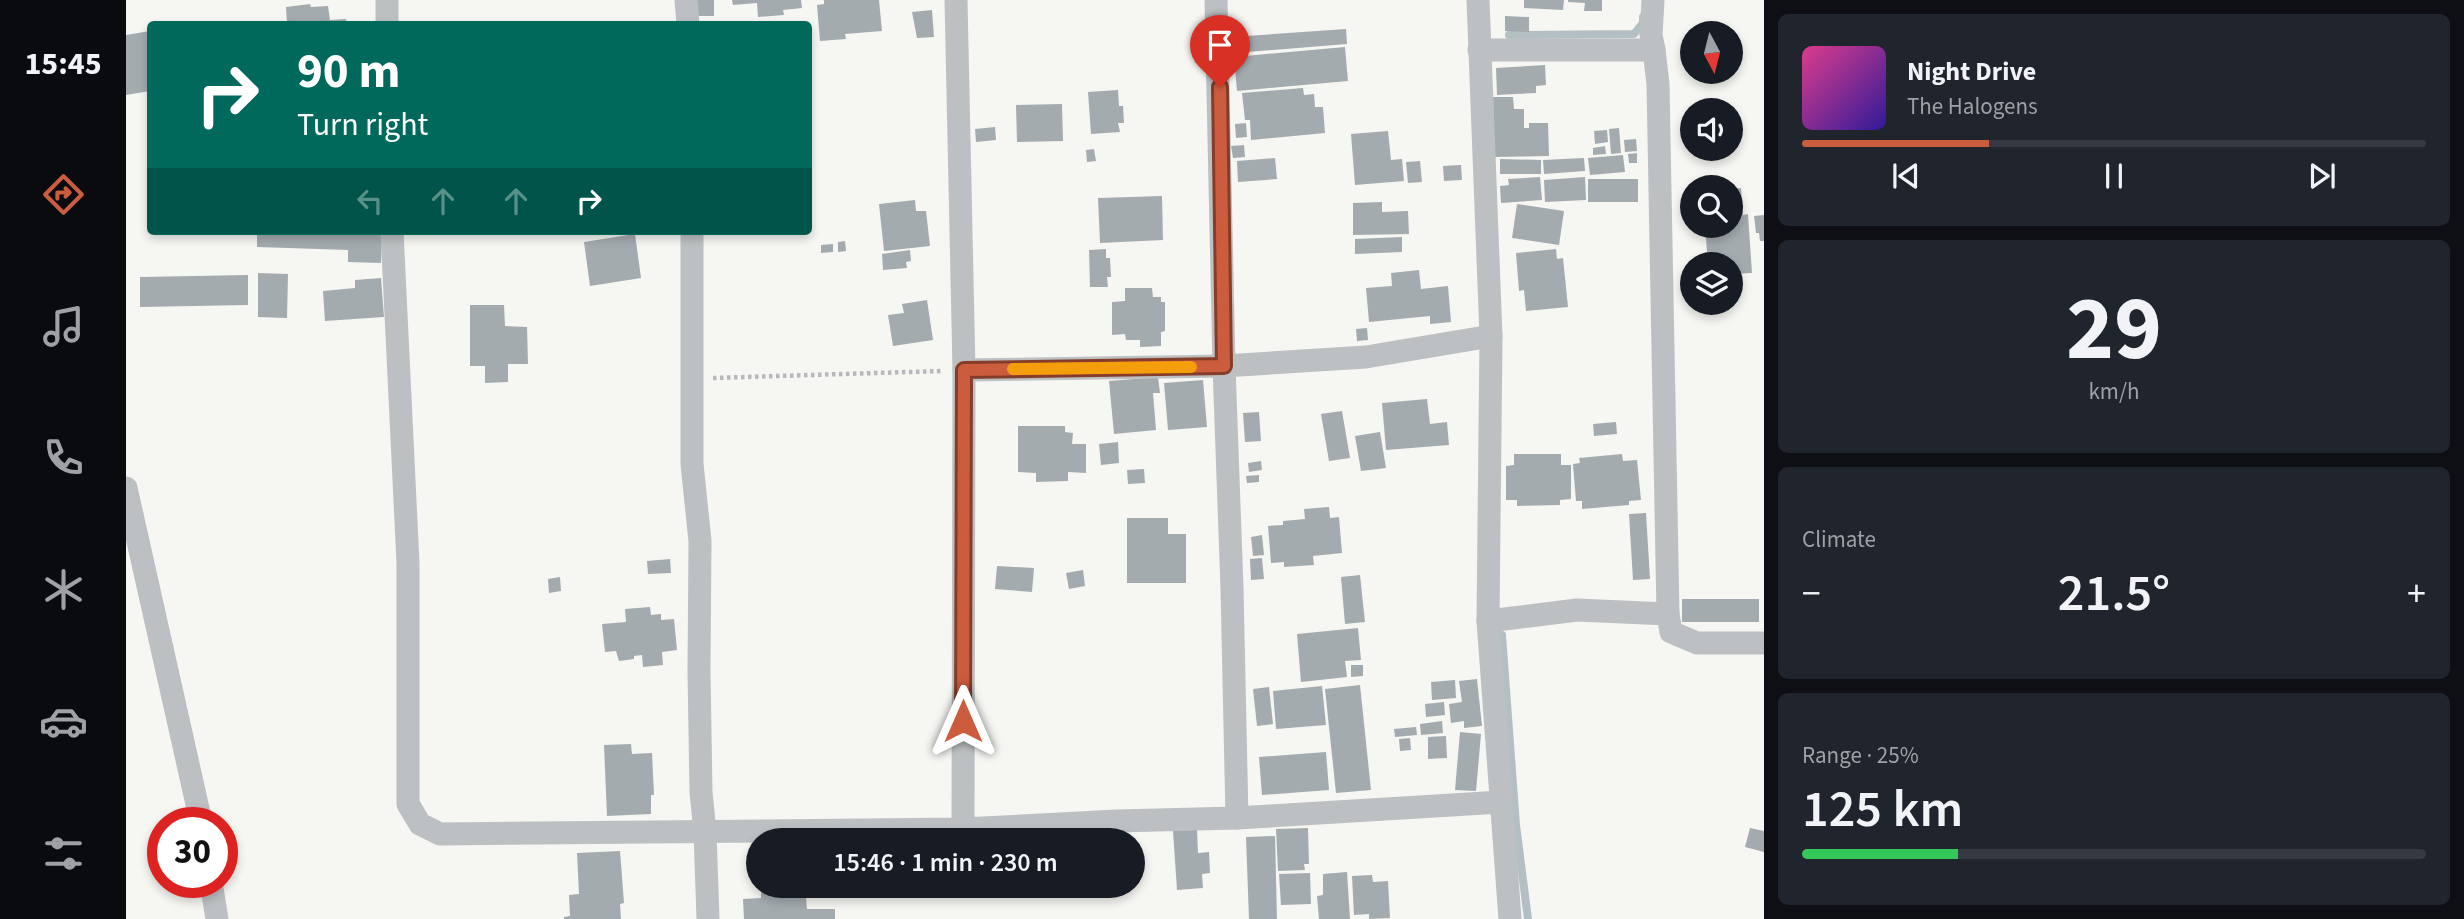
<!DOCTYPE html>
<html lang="en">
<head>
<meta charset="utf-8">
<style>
	:root { --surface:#171b24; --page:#20242c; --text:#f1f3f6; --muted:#9ea1a6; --line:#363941; --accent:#cc5c3e }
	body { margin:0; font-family:"Source Sans 3",sans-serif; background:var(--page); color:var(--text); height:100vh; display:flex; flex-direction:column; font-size:26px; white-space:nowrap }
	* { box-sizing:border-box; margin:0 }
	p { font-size:23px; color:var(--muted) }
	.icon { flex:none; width:38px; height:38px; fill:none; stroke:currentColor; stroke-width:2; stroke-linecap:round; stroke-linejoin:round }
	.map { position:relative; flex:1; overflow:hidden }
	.details { display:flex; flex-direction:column; gap:14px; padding:14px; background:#0d0f14; width:700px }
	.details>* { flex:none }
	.guide { position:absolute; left:21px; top:21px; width:665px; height:214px; border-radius:7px; box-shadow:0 4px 10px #0003; background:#00695c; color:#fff; overflow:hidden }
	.needle { width:46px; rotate:173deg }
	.buttons { position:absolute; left:1554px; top:21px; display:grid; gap:14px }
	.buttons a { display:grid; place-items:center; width:63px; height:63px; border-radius:50%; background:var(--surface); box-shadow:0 4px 10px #0003; font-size:35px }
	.speed { position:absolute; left:21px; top:807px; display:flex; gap:14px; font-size:35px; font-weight:700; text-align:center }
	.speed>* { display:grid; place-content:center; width:91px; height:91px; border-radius:50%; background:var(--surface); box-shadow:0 4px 10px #0003; line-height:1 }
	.speed .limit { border:10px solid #d22; background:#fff; color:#111 }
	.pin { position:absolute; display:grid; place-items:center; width:60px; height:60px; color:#fff; margin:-72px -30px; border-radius:50% 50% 50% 0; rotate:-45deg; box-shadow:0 0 7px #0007 }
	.pin .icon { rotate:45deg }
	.me { position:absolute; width:77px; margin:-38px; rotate:0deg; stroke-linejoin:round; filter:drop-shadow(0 0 5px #0008) }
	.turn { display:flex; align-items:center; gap:24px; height:147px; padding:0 35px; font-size:32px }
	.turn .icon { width:91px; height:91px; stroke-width:2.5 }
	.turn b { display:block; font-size:49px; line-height:60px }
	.lanes { display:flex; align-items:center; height:66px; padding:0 35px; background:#0003; justify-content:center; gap:35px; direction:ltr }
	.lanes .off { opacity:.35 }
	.big { font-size:52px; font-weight:600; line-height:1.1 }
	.details .tile { flex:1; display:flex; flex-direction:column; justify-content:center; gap:10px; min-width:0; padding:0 24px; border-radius:10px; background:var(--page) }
	.details .dial { align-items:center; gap:0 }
	.dial b { font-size:91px; line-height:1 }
	.song { display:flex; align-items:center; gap:21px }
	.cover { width:84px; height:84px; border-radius:10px; background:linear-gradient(135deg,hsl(330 70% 55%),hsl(250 70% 35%)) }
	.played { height:7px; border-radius:4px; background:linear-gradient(90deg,var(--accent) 30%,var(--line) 30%) }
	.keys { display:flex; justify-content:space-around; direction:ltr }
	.heat { display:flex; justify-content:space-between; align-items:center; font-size:38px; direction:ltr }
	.charge { height:10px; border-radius:5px; background:linear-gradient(90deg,#34c759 25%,var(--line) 0) }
	.trip { position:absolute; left:620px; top:828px; width:399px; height:70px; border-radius:35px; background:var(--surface); box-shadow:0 4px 10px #0003; font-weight:600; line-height:70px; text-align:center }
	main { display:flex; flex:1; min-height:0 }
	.dock { display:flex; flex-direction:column; width:126px; justify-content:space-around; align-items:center; background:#090b0e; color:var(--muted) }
	.dock .icon { width:49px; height:49px }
	.dock .current { color:var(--accent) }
	.dock b { font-size:32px; color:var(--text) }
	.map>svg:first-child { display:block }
</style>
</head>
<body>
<main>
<nav class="dock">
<b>15:45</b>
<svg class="icon current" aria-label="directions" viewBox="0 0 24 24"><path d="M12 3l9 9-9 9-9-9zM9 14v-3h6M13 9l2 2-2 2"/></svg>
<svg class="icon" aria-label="music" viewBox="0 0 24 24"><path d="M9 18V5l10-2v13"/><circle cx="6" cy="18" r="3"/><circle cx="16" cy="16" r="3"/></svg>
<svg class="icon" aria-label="phone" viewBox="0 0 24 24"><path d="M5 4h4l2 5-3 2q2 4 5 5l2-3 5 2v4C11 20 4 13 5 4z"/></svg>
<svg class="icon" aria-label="climate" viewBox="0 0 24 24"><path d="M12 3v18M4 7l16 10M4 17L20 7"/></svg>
<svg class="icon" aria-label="car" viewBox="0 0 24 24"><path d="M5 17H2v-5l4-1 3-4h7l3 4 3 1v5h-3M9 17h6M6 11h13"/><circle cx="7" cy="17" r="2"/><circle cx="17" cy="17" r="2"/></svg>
<svg class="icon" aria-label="filters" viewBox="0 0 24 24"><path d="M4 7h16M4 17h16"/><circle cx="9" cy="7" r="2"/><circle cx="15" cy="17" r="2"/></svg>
</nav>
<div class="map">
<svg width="1638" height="919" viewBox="0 0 1638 919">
	<rect width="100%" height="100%" fill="#f6f6f3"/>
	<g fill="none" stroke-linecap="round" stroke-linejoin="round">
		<!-- stream -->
		<g stroke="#b4bfc3" stroke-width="8">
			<polyline points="1383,35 1508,34 1517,23 1517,17"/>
			<polyline points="1376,635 1390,825 1402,919"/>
		</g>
	</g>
	<!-- building -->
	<g fill="#a4abaf">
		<rect x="571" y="0" width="17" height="16"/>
		<polygon points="606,0 675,0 676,8 657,10 658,15 632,17 631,3 607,5"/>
		<polygon points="698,0 753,0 756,31 719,34 720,39 694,41 691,5 698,4"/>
		<polygon points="1398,0 1438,0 1437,10 1398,8"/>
		<polygon points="1442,0 1476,0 1476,11 1458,11 1459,3 1442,2"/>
		<polygon points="184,4 185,7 202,6 204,20 220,19 221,24 161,24 160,7"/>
		<polygon points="806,10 808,37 791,38 786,12"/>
		<polygon points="1379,16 1403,17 1403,32 1379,31"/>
		<polygon points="1220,29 1221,44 1121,52 1120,36"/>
		<polygon points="24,31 24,91 0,95 0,35"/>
		<polygon points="1219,47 1222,81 1111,91 1108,57"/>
		<polygon points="1419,65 1420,85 1410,86 1410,93 1371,95 1370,68"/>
		<polygon points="1177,88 1178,95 1188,94 1189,107 1197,107 1199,133 1125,140 1124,120 1119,120 1116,93"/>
		<polygon points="992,90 993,106 997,106 998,123 992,123 994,132 965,134 962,92"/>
		<polygon points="1367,97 1387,97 1388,109 1398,109 1398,128 1403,128 1403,123 1422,123 1423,156 1368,157"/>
		<polygon points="936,104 937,141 891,142 890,105"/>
		<polygon points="1120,123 1121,137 1110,138 1109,124"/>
		<polygon points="869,127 870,140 850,142 849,129"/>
		<polygon points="1493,128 1495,153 1485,154 1483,129"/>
		<polygon points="1481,130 1482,142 1469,144 1468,131"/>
		<polygon points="1262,131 1265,160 1276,159 1278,181 1229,185 1225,134"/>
		<polygon points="1510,139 1511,151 1499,152 1498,140"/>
		<polygon points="1118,145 1119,157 1107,158 1105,146"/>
		<polygon points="1479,146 1480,154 1467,155 1467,148"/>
		<polygon points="968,149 970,161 961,162 960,150"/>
		<polygon points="1511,153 1511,163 1503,163 1502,154"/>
		<polygon points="1497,155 1499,172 1464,175 1462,158"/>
		<polygon points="1149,158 1151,179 1112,182 1111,161"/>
		<polygon points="1458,158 1459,171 1418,174 1417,160"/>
		<polygon points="1374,159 1415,160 1415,174 1374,174"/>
		<polygon points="1294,161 1296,182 1282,183 1280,162"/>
		<polygon points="1335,165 1336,180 1318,181 1317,166"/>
		<polygon points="1414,177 1416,200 1375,203 1374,186 1383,185 1382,179"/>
		<polygon points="1459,177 1460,200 1419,202 1418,180"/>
		<rect x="1462" y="179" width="50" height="23"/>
		<polygon points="1615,188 1617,215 1622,214 1626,273 1605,274 1605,264 1582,264 1579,226 1605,226 1605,189"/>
		<polygon points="1036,196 1037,240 974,243 972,198"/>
		<polygon points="789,200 790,211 800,211 804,246 758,251 753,204"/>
		<polygon points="1256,202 1256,212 1282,211 1283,234 1227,235 1227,203"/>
		<polygon points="1391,204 1438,211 1433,245 1386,238"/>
		<polygon points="1638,215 1638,241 1634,241 1633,233 1630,233 1628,216"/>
		<polygon points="131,231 256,231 255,263 222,262 222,250 131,247"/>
		<polygon points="509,234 515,278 464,286 458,242"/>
		<polygon points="1276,237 1276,252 1229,254 1229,239"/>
		<polygon points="719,241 720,251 712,252 712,242"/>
		<polygon points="707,244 707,252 695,253 695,245"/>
		<polygon points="980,249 980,258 984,258 985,277 981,277 982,287 964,287 963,250"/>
		<polygon points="1430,249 1431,259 1437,258 1442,307 1400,311 1398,290 1393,291 1390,253"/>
		<polygon points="784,250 785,261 780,262 781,268 757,270 756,254"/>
		<polygon points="1293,270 1295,289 1322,286 1325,322 1304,324 1304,316 1243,322 1240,288 1266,286 1265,273"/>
		<polygon points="132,273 162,274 161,318 132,317"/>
		<polygon points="122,275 122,305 14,307 14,277"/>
		<polygon points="255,278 258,317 199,321 197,291 229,288 229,280"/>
		<polygon points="999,288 1026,288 1027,297 1035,297 1035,302 1039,302 1039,331 1035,332 1035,346 1014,347 1014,340 1000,340 999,334 986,335 986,302 999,301"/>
		<polygon points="801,300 807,340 767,346 762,315 778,313 776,304"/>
		<polygon points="344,305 378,305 379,326 401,327 402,364 382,364 382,382 359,383 359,366 344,366"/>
		<polygon points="1241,328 1242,340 1231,341 1230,329"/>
		<polygon points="1032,377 1034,393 1027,393 1030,430 988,434 983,381"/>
		<polygon points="1077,380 1081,427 1042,430 1038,383"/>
		<polygon points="1301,399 1304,424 1321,422 1323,445 1260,450 1256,403"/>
		<polygon points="1216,411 1224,458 1203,461 1195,414"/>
		<polygon points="1133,412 1135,441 1119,442 1117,413"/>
		<polygon points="1490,422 1491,434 1468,436 1467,424"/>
		<polygon points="892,426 939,426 939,432 947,433 946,444 960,444 960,473 942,472 942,481 910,482 910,473 892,472"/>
		<polygon points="1254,432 1260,468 1235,471 1229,436"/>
		<polygon points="992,442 993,463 975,465 973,444"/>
		<polygon points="1388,454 1435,454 1435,465 1445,465 1445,499 1434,500 1434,505 1391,506 1391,500 1380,500 1380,466 1388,465"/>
		<polygon points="1496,454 1497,461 1511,460 1515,500 1503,501 1503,505 1456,509 1456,501 1450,501 1447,464 1454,463 1453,458"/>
		<polygon points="1135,461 1136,470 1123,472 1122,463"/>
		<polygon points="1018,469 1019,483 1002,484 1001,470"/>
		<polygon points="1133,475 1133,482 1121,483 1120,476"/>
		<polygon points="1203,507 1204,518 1213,517 1216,553 1187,556 1188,565 1158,567 1158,562 1145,563 1142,526 1157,525 1157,521 1179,519 1178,509"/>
		<polygon points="1520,513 1524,579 1507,580 1503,514"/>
		<polygon points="1001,518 1042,518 1042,534 1060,534 1060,583 1001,583"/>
		<polygon points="1136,535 1138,555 1127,556 1125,537"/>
		<polygon points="1136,558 1138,579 1125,580 1124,559"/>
		<polygon points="544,559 545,573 522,574 521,561"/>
		<polygon points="871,566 908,568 906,592 869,589"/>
		<polygon points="957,570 959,586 943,589 940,573"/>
		<polygon points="1234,575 1239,622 1219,624 1215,577"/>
		<polygon points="434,577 435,591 423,593 422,579"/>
		<rect x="1556" y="599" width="77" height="23"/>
		<polygon points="524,607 525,615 535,614 535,620 548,619 551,650 536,652 537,665 517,667 516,655 508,656 508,659 493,661 490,651 479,652 476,624 500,622 499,609"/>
		<polygon points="1232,628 1235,660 1219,661 1221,677 1175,682 1171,634"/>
		<polygon points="1225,665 1237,665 1237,676 1225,677"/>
		<polygon points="1351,679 1356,726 1338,728 1338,721 1325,723 1323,704 1336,702 1333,681"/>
		<polygon points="1329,680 1330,698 1306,700 1305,682"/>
		<polygon points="1234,685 1245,790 1210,793 1199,689"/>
		<polygon points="1196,686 1200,725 1150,729 1147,691"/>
		<polygon points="1143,687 1147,724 1131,726 1127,689"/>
		<polygon points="1318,702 1319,715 1300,717 1299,704"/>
		<polygon points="1316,721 1317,733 1295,735 1294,724"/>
		<polygon points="1290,727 1291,735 1269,737 1268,729"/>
		<polygon points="1334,732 1355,734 1350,791 1329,790"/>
		<polygon points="1320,736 1321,758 1302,759 1302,737"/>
		<polygon points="1284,738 1285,750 1274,751 1273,739"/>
		<polygon points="505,744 506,754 526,753 528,795 525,795 525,814 481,816 478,745"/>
		<polygon points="1200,752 1203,790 1136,795 1133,757"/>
		<polygon points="1182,828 1183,864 1178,864 1179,870 1152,871 1150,829"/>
		<polygon points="1624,828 1638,831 1638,852 1619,847"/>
		<polygon points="1071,829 1072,853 1083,852 1084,873 1076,874 1077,888 1051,890 1047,831"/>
		<polygon points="1149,836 1151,919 1123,919 1120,837"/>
		<polygon points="494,851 498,903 494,904 495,919 438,919 438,917 444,916 443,895 453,894 451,853"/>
		<polygon points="1221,872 1224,919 1193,919 1191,896 1197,895 1197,874"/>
		<polygon points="1184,873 1185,904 1155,905 1153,874"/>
		<polygon points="1246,875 1247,882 1262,881 1264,918 1243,919 1243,914 1228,915 1226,876"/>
		<polygon points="635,889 660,889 660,898 680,897 681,909 709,909 709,919 618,919 617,899 635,898"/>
	</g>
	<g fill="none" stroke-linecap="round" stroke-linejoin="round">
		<!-- path -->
		<polyline stroke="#b6b9bb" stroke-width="4.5" stroke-dasharray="3.5 3.5" stroke-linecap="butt" points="587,378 816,371"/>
		<!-- street -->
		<g stroke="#bcc0c2" stroke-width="23">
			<polyline points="560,0 562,24"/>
			<polyline points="830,0 838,370 837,829"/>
			<polyline points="1090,0 1098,366 1106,588 1111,818"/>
			<polyline points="1352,0 1365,336 1362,621 1384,919"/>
			<polyline points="261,24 261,0"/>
			<polyline points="1353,50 1528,50 1525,35 1527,0"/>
			<polyline points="1528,50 1532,84 1542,614"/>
			<polyline points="266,231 282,563 282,804 294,824 314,834 837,829 991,821 1111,818 1375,802"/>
			<polyline points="566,231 566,464 574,541 573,671 575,792 579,832 582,919"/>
			<polyline points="838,370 1098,366 1240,357 1365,336"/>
			<polyline points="0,488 75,822"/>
			<polyline points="1362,621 1451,610 1542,614 1545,632 1571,643 1638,643"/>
			<polyline points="85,882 91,919"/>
		</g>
	</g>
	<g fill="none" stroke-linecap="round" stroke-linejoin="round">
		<!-- route casing -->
		<g stroke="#853c28" stroke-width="18">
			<polyline id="route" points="837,721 838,370 1098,366 1094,87"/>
		</g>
		<!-- route -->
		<use href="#route" stroke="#cc5c3e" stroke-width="12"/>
		<!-- slow -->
		<polyline stroke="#f59e0b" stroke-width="12" points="887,369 1065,367"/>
	</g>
</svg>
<div class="buttons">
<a><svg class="needle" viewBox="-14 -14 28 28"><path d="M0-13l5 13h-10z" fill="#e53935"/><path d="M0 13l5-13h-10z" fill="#9ea1a6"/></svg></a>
<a><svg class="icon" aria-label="sound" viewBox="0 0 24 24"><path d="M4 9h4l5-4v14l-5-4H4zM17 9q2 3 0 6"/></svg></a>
<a><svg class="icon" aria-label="search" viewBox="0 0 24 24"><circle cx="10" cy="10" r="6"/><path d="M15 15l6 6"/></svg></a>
<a><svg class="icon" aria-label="layers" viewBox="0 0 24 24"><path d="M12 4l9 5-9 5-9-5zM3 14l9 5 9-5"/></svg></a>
</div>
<div class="speed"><div class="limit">30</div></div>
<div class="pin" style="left:1094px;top:87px;background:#d93025"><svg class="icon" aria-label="arrive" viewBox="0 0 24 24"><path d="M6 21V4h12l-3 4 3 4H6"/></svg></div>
<svg class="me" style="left:837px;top:721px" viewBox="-20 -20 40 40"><path d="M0-17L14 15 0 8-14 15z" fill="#cc5c3e" stroke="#fff" stroke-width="4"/></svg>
<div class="trip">15:46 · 1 min · 230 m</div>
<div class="guide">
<div class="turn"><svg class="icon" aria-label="right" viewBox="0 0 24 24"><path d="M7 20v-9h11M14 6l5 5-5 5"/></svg><div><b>90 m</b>Turn right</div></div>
<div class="lanes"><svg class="icon off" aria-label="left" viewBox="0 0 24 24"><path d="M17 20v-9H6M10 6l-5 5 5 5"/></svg><svg class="icon off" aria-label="ahead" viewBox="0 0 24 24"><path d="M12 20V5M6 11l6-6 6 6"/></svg><svg class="icon off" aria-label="ahead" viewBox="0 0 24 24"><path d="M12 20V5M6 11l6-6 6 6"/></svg><svg class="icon" aria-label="right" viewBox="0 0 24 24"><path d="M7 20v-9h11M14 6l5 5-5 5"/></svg></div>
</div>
</div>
<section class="details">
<div class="tile">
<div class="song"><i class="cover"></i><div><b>Night Drive</b><p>The Halogens</p></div></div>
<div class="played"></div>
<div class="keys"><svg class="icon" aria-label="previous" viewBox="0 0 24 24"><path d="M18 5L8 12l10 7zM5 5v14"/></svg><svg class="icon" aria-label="pause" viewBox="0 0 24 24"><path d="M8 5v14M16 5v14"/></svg><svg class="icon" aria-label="next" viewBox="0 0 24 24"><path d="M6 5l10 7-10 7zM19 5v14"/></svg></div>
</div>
<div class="tile dial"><b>29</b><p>km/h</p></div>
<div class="tile"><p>Climate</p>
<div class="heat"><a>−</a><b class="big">21.5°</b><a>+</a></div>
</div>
<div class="tile"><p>Range · 25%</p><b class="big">125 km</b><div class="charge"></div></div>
</section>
</main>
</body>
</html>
